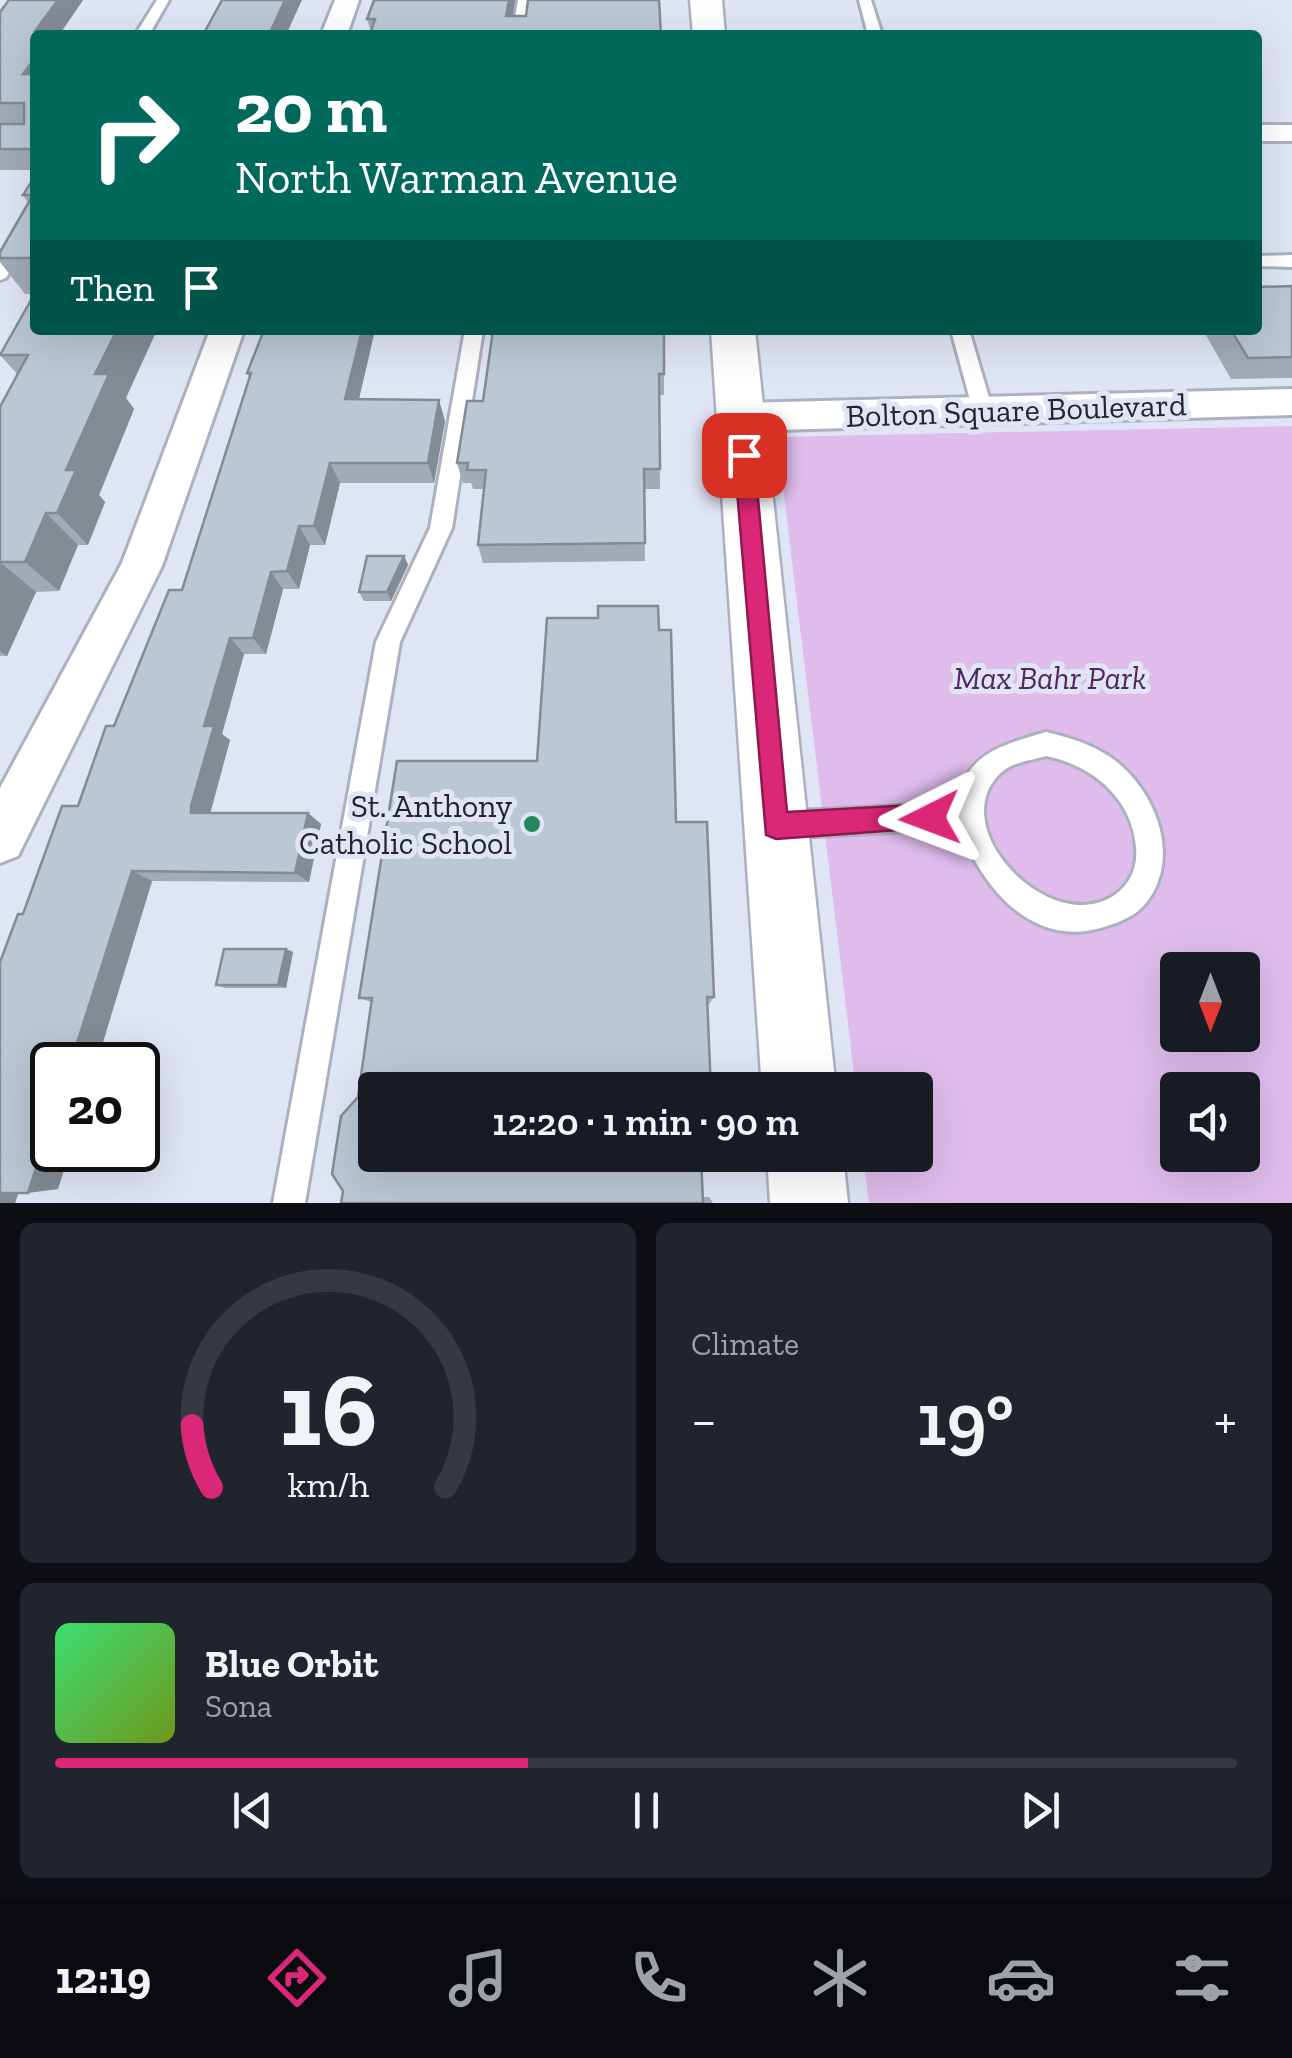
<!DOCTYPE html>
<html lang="en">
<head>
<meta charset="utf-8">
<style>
	:root { --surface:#171b24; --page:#20242c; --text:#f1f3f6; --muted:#9ea1a6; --line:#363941; --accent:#db2777 }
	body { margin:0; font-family:"Zilla Slab",serif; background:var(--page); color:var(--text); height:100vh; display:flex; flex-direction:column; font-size:38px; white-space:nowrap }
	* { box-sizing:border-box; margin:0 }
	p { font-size:32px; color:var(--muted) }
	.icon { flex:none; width:55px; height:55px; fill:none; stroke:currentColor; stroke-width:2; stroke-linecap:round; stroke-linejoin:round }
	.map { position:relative; height:1203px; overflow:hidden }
	.sheet { display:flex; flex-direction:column; gap:20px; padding:20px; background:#0d0f14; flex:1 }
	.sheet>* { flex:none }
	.hud { position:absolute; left:30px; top:30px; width:1232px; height:305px; border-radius:10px; box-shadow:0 10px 40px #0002; background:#00695c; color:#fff; overflow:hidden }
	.needle { width:65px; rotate:180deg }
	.tools { position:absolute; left:1160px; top:952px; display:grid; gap:20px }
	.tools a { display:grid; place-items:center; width:100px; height:100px; border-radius:10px; background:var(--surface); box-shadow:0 10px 40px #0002; font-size:50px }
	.speed { position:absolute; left:30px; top:1042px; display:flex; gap:20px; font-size:50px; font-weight:700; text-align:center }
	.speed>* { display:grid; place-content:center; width:130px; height:130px; border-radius:50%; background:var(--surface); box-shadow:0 10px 40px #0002; line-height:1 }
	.speed .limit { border:5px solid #111; border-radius:15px; background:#fff; color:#111 }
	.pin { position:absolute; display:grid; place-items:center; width:85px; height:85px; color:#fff; margin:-42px; border-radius:20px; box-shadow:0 5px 15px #0006 }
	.me { position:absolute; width:110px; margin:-55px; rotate:267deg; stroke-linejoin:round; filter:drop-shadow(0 0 8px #0008) }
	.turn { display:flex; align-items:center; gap:35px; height:210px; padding:0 40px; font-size:45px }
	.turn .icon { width:130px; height:130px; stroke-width:2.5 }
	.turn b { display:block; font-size:70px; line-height:85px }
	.then { display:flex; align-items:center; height:95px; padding:0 40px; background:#0003; gap:20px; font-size:38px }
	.big { font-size:75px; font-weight:600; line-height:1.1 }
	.sheet .widget { flex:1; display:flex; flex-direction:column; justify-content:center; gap:15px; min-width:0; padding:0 35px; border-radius:15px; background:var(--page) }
	.sheet .dial { align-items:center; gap:0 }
	.dial svg { height:260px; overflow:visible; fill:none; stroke:var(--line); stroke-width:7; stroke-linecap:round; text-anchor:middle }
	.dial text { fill:var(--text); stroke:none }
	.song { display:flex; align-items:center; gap:30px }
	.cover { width:120px; height:120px; border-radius:15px; background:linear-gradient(135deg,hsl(140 70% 55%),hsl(80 70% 35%)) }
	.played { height:10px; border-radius:5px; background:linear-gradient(90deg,var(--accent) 40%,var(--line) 40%) }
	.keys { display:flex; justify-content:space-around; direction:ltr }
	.heat { display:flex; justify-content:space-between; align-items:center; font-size:55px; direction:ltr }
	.sheet .tiles { flex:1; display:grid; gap:20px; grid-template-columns:1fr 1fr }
	.widget:last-child { grid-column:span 2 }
	.trip { position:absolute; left:358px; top:1072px; width:575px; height:100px; border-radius:10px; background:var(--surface); box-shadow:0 10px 40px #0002; font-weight:600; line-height:100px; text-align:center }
	.menu { display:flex; height:160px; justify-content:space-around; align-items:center; background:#090b0e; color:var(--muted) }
	.menu .icon { width:70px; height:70px }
	.menu .selected { color:var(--accent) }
	.menu b { font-size:45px; color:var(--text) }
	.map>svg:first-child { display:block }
</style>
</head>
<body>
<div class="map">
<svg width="1292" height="1203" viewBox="0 0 1292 1203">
	<rect width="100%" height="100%" fill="#e0e5f6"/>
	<!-- green -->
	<path fill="#dfbcec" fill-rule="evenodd" d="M 1292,426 L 1292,1203 L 869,1203 L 863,1155 L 915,1155 L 915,1090 L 856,1090 L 777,437 ZM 1178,970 L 1242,970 L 1242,1035 L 1178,1035 ZM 1178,1090 L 1242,1090 L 1242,1155 L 1178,1155 Z"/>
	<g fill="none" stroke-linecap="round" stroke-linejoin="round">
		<!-- service casing -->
		<g stroke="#acb1c1" stroke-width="6">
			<g id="service">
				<polygon points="157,0 169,0 149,35 135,35"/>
				<polygon points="518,0 530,0 526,35 512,35"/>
				<polygon points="859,0 871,0 882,35 868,35"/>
				<polygon points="35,210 35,229 6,278 0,280 0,260 29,211"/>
				<polygon points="1292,255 1292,267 1258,266 1258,256"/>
				<polygon points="465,330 483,330 452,528 400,642 305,1203 273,1203 376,642 430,528"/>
				<polygon points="951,330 969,330 993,411 990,416 976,416 973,411"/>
				<path d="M 1046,732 C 1068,737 1091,744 1110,757 C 1154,787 1183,856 1146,903 C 1135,916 1122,921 1107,926 C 1035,951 983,890 960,828 L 779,838 L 770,834 L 766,825 L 770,816 L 779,812 L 959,803 C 963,753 1006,744 1046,732 ZM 1046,756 C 1092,765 1132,798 1136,847 C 1138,866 1131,883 1116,894 C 1052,941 939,825 1003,771 C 1013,762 1033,760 1046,756 Z"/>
			</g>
		</g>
		<!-- minor casing -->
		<g stroke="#acb1c1" stroke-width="6">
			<g id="minor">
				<polygon points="335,0 359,0 347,35 321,35"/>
				<rect x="1258" y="125" width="34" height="16"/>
				<polygon points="210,330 244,330 162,566 18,856 0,863 0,788 122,563"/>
				<polygon points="1292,389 1292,415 741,431 728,427 723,417 728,407 741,403"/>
			</g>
		</g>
		<!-- tertiary casing -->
		<g stroke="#acb1c1" stroke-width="5">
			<g id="tertiary">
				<polygon points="690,0 722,0 725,35 693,35"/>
				<polygon points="711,330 755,330 836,1090 762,1090"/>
				<polygon points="767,1155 843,1155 848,1203 770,1203"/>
			</g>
		</g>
		<!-- service -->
		<use href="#service" fill="#fff" fill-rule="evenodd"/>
		<!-- minor -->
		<use href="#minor" fill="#fff" fill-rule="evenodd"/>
		<!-- tertiary -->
		<use href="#tertiary" fill="#fff" fill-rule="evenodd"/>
	</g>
	<!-- wall -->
	<g fill="#a1abb7">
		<polygon points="83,0 59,35 35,35 35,170 0,170 0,12"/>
		<polygon points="374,0 515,0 513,16 661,35 371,32 367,19"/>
		<polygon points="35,176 35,330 126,398 134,409 99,495 105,502 88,545 78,545 59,591 36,592 7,656 0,656 0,407 17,374 0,355 34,294 25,294 0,262 0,252 28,203 23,195"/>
		<polygon points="1292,286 1292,378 1231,379 1203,330 1258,330"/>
		<polygon points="264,330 375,330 359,399 445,421 434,483 340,483 325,545 310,545 299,589 283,589 266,654 244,654 222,734 230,740 210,813 308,813 321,824 309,882 152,881 96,1065 52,1065 52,1150 70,1150 58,1189 18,1193 15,1203 23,914 78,806 114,726 182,590 250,379 247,373"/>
		<polygon points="664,374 664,395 659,395 660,489 644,489 645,561 483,563 478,545 484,489 473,489 471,483 463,483 457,463 483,401"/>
		<polygon points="404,556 408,565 391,601 364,601 359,592"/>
		<polygon points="659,630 676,822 714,997 709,1004 375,1090 702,1197 709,1197 713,1203 341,1203 358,1097 371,1002 359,998 537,761"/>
		<polygon points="286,949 293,952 286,988 225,988 216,985"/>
	</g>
	<!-- shaded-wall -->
	<g fill="#838b95">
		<polygon points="58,0 83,0 59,35 38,35 35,31"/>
		<polygon points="285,0 302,0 286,35 269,35"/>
		<polygon points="509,0 515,0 510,35 506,16"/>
		<polygon points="35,58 35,94 23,74"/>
		<polygon points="117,330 157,330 126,398 134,409 99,495 105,502 88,545 57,513 66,470 95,374"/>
		<polygon points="362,330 375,330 354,420 345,399"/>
		<polygon points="439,400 445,421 434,483 428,463"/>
		<polygon points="330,463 340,483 325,545 314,526"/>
		<polygon points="46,513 78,545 59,591 25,562"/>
		<polygon points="299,526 310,545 299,589 287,571"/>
		<polygon points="404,556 408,565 391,601 387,592"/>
		<polygon points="0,562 36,592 7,656 0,651"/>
		<polygon points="271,572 283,589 266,654 253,638"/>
		<polygon points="230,638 244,654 222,734 230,740 209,818 191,813 191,806 204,726"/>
		<polygon points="308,813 321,824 309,882 295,873"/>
		<polygon points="132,871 152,881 96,1065 70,1065"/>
		<polygon points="286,949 293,952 286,988 278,985"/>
		<polygon points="52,1118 52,1150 70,1150 58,1189 28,1193"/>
		<polygon points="20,1189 15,1203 0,1203 0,1192"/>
	</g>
	<!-- building -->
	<g fill="#bbc7d5" stroke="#838b95" stroke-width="2.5">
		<polygon points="9,0 58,0 35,31 54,31 51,35 35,35 35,58 23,74 35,74 34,149 0,149 0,124 24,124 24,103 0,103 0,12"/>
		<polygon points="222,0 285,0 269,35 203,35"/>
		<polygon points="374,0 509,0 506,16 526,16 528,0 659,0 661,35 370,35 375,19 367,19"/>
		<polygon points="35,176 35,258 0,258 0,252 33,195 23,195"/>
		<polygon points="1292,286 1292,357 1248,358 1231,330 1258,330 1258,287"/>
		<polygon points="35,293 35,330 117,330 95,374 109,374 66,470 76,470 57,513 46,513 25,562 0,562 0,407 28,355 0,355"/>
		<polygon points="264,330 362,330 345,399 439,400 428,463 330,463 314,526 299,526 287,571 271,572 253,638 230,638 204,726 214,726 191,806 191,813 308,813 295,873 132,871 70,1065 52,1065 52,1118 28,1193 0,1193 0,962 18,914 23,914 62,806 78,806 106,726 114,726 169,590 182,590 251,373 247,373"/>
		<polygon points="493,330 664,330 664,374 659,374 660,469 644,469 645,543 478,545 486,470 467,470 468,463 457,463 467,401 483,401"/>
		<polygon points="367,556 404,556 387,592 359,592"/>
		<polygon points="598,606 658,606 659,630 671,630 676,822 707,822 714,997 707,997 711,1090 375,1090 375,1155 701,1155 703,1203 341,1203 343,1191 332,1174 341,1116 358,1097 372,998 359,998 397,761 537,761 547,618 598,618"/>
		<polygon points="224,949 286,949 278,985 216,985"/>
	</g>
	<!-- route -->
	<polygon fill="#db2777" stroke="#8e194d" stroke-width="2.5" points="744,447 754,455 787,812 930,804 940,808 943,818 940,827 776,839 766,835 734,455"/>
	<!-- markers -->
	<circle fill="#25855d" stroke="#e0e5f6" stroke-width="4" cx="532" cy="824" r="10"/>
	<g text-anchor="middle" stroke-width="10" stroke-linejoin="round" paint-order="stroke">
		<!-- street labels -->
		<g font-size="32" fill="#24252c" stroke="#e0e5f6">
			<text transform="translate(1016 410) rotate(-2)" y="11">Bolton Square Boulevard</text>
		</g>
		<!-- park labels -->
		<g font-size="32" font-style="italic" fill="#532562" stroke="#e0e5f6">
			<text x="1050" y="689">Max Bahr Park</text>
		</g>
		<!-- poi labels -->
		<g font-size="32" fill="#24252c" stroke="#e0e5f6" text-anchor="end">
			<text x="512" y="817">St. Anthony<tspan x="512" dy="37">Catholic School</tspan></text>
		</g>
	</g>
</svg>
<div class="tools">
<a><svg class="needle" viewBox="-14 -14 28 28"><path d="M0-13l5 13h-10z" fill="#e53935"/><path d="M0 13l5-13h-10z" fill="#9ea1a6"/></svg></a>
<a><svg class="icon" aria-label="sound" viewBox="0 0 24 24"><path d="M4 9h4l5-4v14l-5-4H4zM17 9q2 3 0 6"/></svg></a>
</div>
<div class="speed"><div class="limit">20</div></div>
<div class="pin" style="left:744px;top:455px;background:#d93025"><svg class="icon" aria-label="arrive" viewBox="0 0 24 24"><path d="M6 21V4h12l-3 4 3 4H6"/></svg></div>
<svg class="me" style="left:930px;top:818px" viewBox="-20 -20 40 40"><path d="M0-17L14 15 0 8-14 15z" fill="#db2777" stroke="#fff" stroke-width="4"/></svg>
<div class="trip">12:20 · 1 min · 90 m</div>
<div class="hud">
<div class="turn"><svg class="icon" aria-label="right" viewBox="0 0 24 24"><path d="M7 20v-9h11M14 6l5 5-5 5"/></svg><div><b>20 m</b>North Warman Avenue</div></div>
<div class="then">Then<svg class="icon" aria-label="arrive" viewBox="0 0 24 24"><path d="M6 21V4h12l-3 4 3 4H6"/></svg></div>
</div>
</div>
<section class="sheet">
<div class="tiles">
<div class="widget dial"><svg viewBox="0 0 100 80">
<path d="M14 69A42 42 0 1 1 86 69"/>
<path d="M14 69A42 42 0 0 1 8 50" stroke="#db2777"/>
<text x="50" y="56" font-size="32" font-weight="700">16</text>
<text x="50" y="72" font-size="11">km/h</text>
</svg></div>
<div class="widget"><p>Climate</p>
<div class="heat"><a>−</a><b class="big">19°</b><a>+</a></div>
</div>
<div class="widget">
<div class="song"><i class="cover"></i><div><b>Blue Orbit</b><p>Sona</p></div></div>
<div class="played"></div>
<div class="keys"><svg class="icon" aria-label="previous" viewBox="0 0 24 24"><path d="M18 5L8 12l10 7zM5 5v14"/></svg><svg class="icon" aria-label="pause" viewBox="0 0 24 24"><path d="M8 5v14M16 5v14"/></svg><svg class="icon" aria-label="next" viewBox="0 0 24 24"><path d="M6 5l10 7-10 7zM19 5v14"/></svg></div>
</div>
</div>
</section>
<nav class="menu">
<b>12:19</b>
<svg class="icon selected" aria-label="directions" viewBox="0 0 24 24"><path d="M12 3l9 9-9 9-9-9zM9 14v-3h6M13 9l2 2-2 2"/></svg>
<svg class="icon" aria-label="music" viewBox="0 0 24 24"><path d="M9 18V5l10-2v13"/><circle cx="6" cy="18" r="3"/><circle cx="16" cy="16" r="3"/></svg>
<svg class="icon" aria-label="phone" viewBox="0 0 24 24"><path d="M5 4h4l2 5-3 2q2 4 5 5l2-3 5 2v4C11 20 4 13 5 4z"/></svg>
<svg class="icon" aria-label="climate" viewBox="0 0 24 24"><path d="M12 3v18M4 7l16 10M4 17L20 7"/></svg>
<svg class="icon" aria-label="car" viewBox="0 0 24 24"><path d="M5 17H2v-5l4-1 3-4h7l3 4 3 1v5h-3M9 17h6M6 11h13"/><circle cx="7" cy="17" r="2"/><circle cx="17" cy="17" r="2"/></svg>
<svg class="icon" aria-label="filters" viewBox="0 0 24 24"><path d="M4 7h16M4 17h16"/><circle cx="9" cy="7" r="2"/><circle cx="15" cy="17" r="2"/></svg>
</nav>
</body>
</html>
